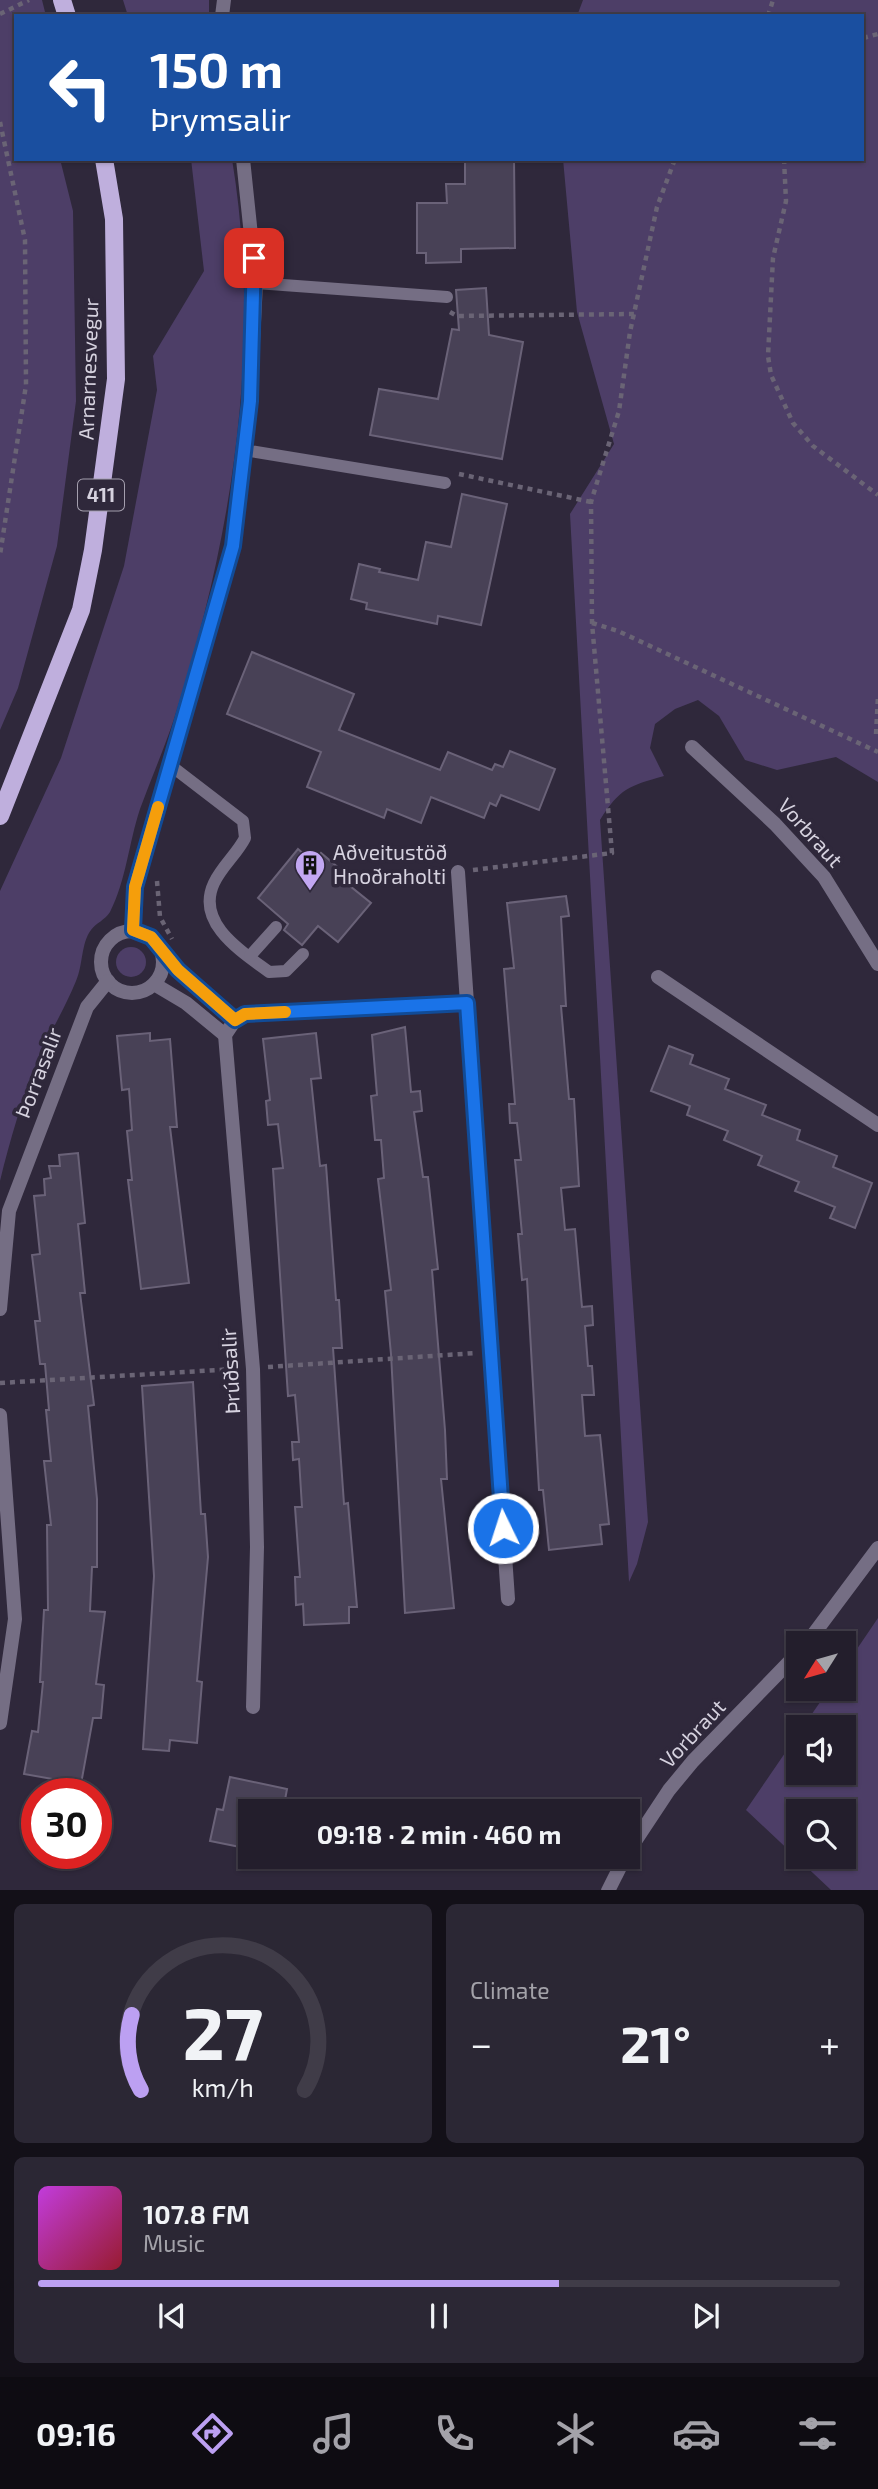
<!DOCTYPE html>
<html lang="en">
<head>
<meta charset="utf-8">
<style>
	:root { --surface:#231e2c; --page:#2b2734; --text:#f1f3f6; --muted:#a3a2a9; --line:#403c48; --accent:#bca0f2 }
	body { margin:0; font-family:"Exo 2",sans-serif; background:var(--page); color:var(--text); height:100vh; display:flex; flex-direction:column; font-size:26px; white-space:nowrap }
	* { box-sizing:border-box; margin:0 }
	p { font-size:23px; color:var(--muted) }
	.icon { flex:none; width:38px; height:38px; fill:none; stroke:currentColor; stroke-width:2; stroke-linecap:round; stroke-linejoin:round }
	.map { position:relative; height:1890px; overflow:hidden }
	.drawer { display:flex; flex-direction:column; gap:14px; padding:14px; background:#131018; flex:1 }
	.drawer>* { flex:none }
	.guide { position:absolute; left:14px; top:14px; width:850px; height:147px; border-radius:0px; box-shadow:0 2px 5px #0004,0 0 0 2px var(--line); background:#1a4fa0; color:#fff; overflow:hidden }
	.needle { width:46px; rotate:233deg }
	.tools { position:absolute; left:786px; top:1631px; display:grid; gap:14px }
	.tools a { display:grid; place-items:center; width:70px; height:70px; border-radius:0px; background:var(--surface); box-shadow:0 2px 5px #0004,0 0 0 2px var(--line); font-size:35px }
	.speed { position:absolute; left:21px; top:1778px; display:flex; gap:14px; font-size:35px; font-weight:700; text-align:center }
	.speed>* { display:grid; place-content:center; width:91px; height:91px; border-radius:50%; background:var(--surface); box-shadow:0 2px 5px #0004,0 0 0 2px var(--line); line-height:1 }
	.speed .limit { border:10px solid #d22; background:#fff; color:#111 }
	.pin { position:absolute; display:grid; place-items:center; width:60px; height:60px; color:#fff; margin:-30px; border-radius:14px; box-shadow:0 4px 10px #0006 }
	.me { position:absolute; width:77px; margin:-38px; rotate:356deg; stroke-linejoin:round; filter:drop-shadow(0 0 5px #0008) }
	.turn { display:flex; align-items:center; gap:24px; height:147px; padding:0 21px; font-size:32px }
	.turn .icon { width:91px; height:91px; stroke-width:2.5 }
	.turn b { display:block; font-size:49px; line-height:60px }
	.big { font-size:52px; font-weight:700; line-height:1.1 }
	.drawer .card { flex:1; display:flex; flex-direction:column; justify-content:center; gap:10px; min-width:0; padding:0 24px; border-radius:10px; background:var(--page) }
	.drawer .dial { align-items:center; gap:0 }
	.dial svg { height:182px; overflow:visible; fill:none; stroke:var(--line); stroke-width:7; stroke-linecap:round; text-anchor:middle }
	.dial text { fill:var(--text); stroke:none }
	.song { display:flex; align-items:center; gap:21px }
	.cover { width:84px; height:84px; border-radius:10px; background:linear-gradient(135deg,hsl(290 70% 55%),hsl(350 70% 35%)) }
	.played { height:7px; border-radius:4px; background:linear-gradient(90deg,var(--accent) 65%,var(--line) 65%) }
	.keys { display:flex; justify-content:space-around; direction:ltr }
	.heat { display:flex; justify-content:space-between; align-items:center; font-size:38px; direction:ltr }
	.drawer .tiles { flex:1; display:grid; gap:14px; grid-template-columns:1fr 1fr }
	.card:last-child { grid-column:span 2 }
	.trip { position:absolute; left:238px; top:1799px; width:402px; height:70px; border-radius:0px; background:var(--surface); box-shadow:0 2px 5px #0004,0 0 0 2px var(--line); font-weight:700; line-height:70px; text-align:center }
	.menu { display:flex; height:112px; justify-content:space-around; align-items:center; background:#0e0c12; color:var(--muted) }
	.menu .icon { width:49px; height:49px }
	.menu .selected { color:var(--accent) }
	.menu b { font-size:32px; color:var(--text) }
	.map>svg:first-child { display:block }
</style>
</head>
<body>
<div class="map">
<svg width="878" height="1891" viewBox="0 0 878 1891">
	<rect width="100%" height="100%" fill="#2f283b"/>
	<!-- green -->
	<g fill="#4d3e67" fill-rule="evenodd">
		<polygon points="0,0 42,0 46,16 16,16 16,159 60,159 73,211 76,401 57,546 18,688 0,730"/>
		<polygon points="123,0 209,0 209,16 128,16"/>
		<path d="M 583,0 L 878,0 L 878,782 L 836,757 L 777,770 L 745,760 L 719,716 L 698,700 L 675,709 L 655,724 L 650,748 L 664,776 C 629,786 620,788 600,820 L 648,1522 L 637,1564 L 629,1582 L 570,514 L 614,444 L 577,312 L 563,159 L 863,159 L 863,16 L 577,16 Z"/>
		<path d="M 191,159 L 232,159 C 263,347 232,539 174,719 C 164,749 151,779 140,809 C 129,842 126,881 110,912 C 105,920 96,923 91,930 C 81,943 83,966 76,981 C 65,1008 50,1032 39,1059 C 22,1098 10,1140 0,1181 L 0,891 L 61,758 L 124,566 L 157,390 L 153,356 L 204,271 Z"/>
		<circle cx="131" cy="962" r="15"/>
		<path d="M 878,1618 L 878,1890 L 831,1890 L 746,1810 L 798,1734 L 798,1773 L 844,1773 L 844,1727 L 803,1727 L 829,1689 L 844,1689 L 844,1668 ZM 798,1811 L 844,1811 L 844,1857 L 798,1857 Z"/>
	</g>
	<!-- building -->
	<g fill="#484156" stroke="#6a6278" stroke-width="2">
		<polygon points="465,159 514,159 515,248 461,249 461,262 426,263 426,253 417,253 417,203 447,203 446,184 465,184"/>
		<polygon points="486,288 489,335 523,342 502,459 370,435 379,389 438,399 452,329 459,330 456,290"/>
		<polygon points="462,494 507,504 481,625 438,616 437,624 366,609 367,603 351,599 359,564 380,569 379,572 418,580 426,542 451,547"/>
		<polygon points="252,652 354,694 339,730 440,770 448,752 492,770 495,764 503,767 510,751 555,769 539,810 501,795 496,806 490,803 484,818 431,797 421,823 387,809 384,818 307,787 321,752 227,714"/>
		<polygon points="298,849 313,862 321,853 354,881 350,886 371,903 338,942 318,926 302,945 284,930 288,924 258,898"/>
		<polygon points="566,896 569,916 561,917 566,1006 561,1006 569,1099 574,1099 579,1186 561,1188 565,1230 575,1229 582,1307 592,1306 593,1325 585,1326 588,1366 592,1366 594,1395 582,1395 585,1436 600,1435 609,1524 600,1525 602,1544 549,1550 543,1490 539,1490 527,1279 522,1280 518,1234 522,1234 515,1160 521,1160 517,1123 510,1123 509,1104 515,1104 504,969 514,968 507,903"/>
		<polygon points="405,1027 411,1092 420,1091 422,1111 414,1112 423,1177 428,1177 438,1269 432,1270 445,1430 447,1479 441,1479 454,1608 405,1613 391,1354 385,1291 391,1290 378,1179 384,1178 381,1140 375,1140 371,1096 377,1095 372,1035"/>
		<polygon points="150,1033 150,1041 170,1039 177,1127 170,1127 189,1283 141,1289 128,1180 132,1180 127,1131 132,1130 129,1089 122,1090 117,1036"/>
		<polygon points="316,1033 321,1078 311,1079 320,1166 326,1165 336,1300 339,1300 342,1348 333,1348 344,1504 348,1503 357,1607 349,1607 349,1623 304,1625 303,1604 296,1605 295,1577 300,1577 295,1507 302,1507 299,1459 293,1460 292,1442 299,1442 295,1395 288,1396 273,1169 283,1168 278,1124 268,1125 266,1101 270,1100 263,1039"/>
		<polygon points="669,1046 693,1055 690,1064 729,1079 725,1089 766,1105 762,1115 800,1130 797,1140 837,1156 833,1167 872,1183 855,1228 830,1218 835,1207 795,1191 799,1182 758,1165 762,1156 724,1140 728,1131 687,1115 690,1106 651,1091"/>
		<polygon points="78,1153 85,1223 78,1224 85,1293 80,1293 94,1405 88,1406 97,1499 97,1567 92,1567 90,1611 105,1612 96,1684 104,1685 101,1718 93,1718 81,1784 24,1774 32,1731 38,1732 43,1682 40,1682 44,1610 48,1610 47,1525 51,1525 44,1461 51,1461 46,1410 49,1410 45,1364 40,1364 35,1321 40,1321 32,1255 40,1254 34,1196 45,1195 44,1179 51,1178 49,1166 60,1166 59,1155"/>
		<polygon points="193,1382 201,1514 205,1514 208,1557 197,1681 202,1682 197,1743 170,1740 169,1751 143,1749 154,1576 142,1386"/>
		<polygon points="230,1777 287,1789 283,1811 250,1811 250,1849 210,1841 217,1809 223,1810"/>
	</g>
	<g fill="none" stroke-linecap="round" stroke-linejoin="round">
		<!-- path -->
		<g stroke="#6a6475" stroke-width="4.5" stroke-dasharray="5 5" stroke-linecap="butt">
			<polyline points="0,14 29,0"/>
			<polyline points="768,16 773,0"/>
			<polyline points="863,38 878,34"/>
			<polyline points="0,122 25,240 26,385 0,555"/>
			<polyline points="784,159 786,201 773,258 768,356 771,375 793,423 813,446 878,495"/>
			<polyline points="450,312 457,316 634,314"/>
			<polyline points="459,474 591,502"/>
			<polyline points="592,623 618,631 878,752"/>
			<polyline points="876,734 878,696"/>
			<polyline points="473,870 612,853 592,623 591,502 619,411 630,332 657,207 675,159"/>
			<polyline points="157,881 160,917 172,939"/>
			<polyline points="268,1367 476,1353"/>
			<polyline points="0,1383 235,1369"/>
		</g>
		<!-- service -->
		<g stroke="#756e84" stroke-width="12">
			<polyline points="256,283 447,297"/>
			<polyline points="244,450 445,483"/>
			<path d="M 170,765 L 243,821 L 245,838 C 237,854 222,866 214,883 C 195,923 242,952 269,972 L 286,971 L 303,954"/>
			<polyline points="250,956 276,927"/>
		</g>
		<!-- minor -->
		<g stroke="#756e84" stroke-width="14">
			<polyline points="222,16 224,0"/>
			<polyline points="692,747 775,824 824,877 878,964"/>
			<polyline points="458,872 508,1599"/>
			<polyline points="133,930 135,887 233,546 250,401 256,283 243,159"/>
			<circle cx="132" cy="962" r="31"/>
			<polyline points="162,954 235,1020"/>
			<polyline points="658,977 878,1125"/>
			<polyline points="154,984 186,1003 225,1035"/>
			<polyline points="0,1309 9,1211 87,1007 108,981"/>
			<polyline points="0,1415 15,1619 0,1723"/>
			<polyline points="807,1643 878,1548"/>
			<polyline points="253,1707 257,1547 253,1369 225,1035 235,1020 245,1014 467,1003"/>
			<polyline points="628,1852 669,1790 693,1761 798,1653"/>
			<polyline points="608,1891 625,1857"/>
		</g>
		<!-- primary -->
		<g stroke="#bfafdd" stroke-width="18">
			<polyline points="62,0 67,16"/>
			<polyline points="0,816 81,610 93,550 116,379 114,219 104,159"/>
		</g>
	</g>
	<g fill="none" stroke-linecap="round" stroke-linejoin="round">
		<!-- route casing -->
		<g stroke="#114b97" stroke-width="18">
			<polyline id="route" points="254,258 250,401 233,546 135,887 133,930 151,937 178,970 235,1020 245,1014 467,1003 503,1528"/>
		</g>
		<!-- route -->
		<use href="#route" stroke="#1a73e8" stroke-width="12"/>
		<!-- slow -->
		<polyline stroke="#f59e0b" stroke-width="12" points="158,807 135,887 133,930 151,937 178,970 235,1020 245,1014 285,1012"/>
	</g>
	<!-- icons -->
	<defs>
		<g id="building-pin" transform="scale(1.575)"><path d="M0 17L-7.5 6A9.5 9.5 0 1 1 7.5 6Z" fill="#c2a7f2" stroke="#2f283b"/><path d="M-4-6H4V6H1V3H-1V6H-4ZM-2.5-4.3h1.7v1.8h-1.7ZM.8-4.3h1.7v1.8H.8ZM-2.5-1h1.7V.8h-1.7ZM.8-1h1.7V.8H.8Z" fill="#111"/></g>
	</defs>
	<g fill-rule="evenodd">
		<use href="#building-pin" x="310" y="865"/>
	</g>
	<g text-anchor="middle" stroke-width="7" stroke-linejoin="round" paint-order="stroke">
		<!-- shield labels -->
		<rect fill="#2f283b" stroke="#a49fae" stroke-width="2" x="78" y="479.5" width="46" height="31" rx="5"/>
		<g font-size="19" font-weight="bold" fill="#d6d2df">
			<text x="101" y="502">411</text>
		</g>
		<!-- street labels -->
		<g font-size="21" fill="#d6d2df" stroke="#2f283b">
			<text transform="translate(89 369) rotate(-88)" y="7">Arnarnesvegur</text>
			<text transform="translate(810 833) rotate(48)" y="7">Vorbraut</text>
			<text transform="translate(39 1073) rotate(-69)" y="7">Þorrasalir</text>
			<text transform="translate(231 1371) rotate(-93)" y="7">Þrúðsalir</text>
			<text transform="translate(693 1734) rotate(-47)" y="7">Vorbraut</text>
		</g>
		<!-- poi labels -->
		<g font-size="21" fill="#d6d2df" stroke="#2f283b" text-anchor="start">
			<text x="333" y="860">Aðveitustöð<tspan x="333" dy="24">Hnoðraholti</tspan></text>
		</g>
	</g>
</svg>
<div class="tools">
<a><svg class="needle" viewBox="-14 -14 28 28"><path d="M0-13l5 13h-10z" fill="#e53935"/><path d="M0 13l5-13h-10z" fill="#a3a2a9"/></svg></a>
<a><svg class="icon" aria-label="sound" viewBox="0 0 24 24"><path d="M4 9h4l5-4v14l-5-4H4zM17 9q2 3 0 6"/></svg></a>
<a><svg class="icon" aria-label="search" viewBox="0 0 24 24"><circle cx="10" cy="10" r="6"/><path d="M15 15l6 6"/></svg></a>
</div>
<div class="speed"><div class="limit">30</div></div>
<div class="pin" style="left:254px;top:258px;background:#d93025"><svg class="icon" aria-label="arrive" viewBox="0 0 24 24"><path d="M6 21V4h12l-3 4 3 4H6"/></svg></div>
<svg class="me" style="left:503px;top:1528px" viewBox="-20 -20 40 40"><circle r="17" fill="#1a73e8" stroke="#fff" stroke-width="3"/><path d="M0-11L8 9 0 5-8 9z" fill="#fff"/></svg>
<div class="trip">09:18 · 2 min · 460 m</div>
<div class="guide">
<div class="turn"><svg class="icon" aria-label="left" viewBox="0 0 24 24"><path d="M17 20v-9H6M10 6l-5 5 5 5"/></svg><div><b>150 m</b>Þrymsalir</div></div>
</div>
</div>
<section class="drawer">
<div class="tiles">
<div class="card dial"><svg viewBox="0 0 100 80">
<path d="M14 69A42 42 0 1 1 86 69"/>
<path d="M14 69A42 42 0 0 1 10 36" stroke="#bca0f2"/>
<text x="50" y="56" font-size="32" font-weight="700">27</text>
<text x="50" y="72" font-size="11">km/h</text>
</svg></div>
<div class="card"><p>Climate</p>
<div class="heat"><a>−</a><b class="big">21°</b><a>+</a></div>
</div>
<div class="card">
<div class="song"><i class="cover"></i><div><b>107.8 FM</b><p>Music</p></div></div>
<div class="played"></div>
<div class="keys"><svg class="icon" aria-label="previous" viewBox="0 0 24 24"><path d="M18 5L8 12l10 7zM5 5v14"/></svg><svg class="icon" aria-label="pause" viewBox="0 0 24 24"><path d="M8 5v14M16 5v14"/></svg><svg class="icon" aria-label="next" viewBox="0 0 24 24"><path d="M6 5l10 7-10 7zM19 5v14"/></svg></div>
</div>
</div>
</section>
<nav class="menu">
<b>09:16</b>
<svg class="icon selected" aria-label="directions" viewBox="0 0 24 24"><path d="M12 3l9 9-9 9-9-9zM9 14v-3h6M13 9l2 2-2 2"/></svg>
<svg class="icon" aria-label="music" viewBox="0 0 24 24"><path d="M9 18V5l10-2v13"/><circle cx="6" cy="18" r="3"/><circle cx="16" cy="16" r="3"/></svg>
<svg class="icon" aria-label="phone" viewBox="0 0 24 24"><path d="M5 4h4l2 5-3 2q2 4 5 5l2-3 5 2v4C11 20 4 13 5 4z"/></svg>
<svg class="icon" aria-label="climate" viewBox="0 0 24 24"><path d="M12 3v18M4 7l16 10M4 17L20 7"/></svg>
<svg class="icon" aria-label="car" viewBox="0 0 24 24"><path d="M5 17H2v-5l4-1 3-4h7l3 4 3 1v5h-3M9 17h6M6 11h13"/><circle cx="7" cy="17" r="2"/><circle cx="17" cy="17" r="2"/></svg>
<svg class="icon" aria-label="filters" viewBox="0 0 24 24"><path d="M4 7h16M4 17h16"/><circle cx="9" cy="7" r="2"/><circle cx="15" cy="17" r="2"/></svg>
</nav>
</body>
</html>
